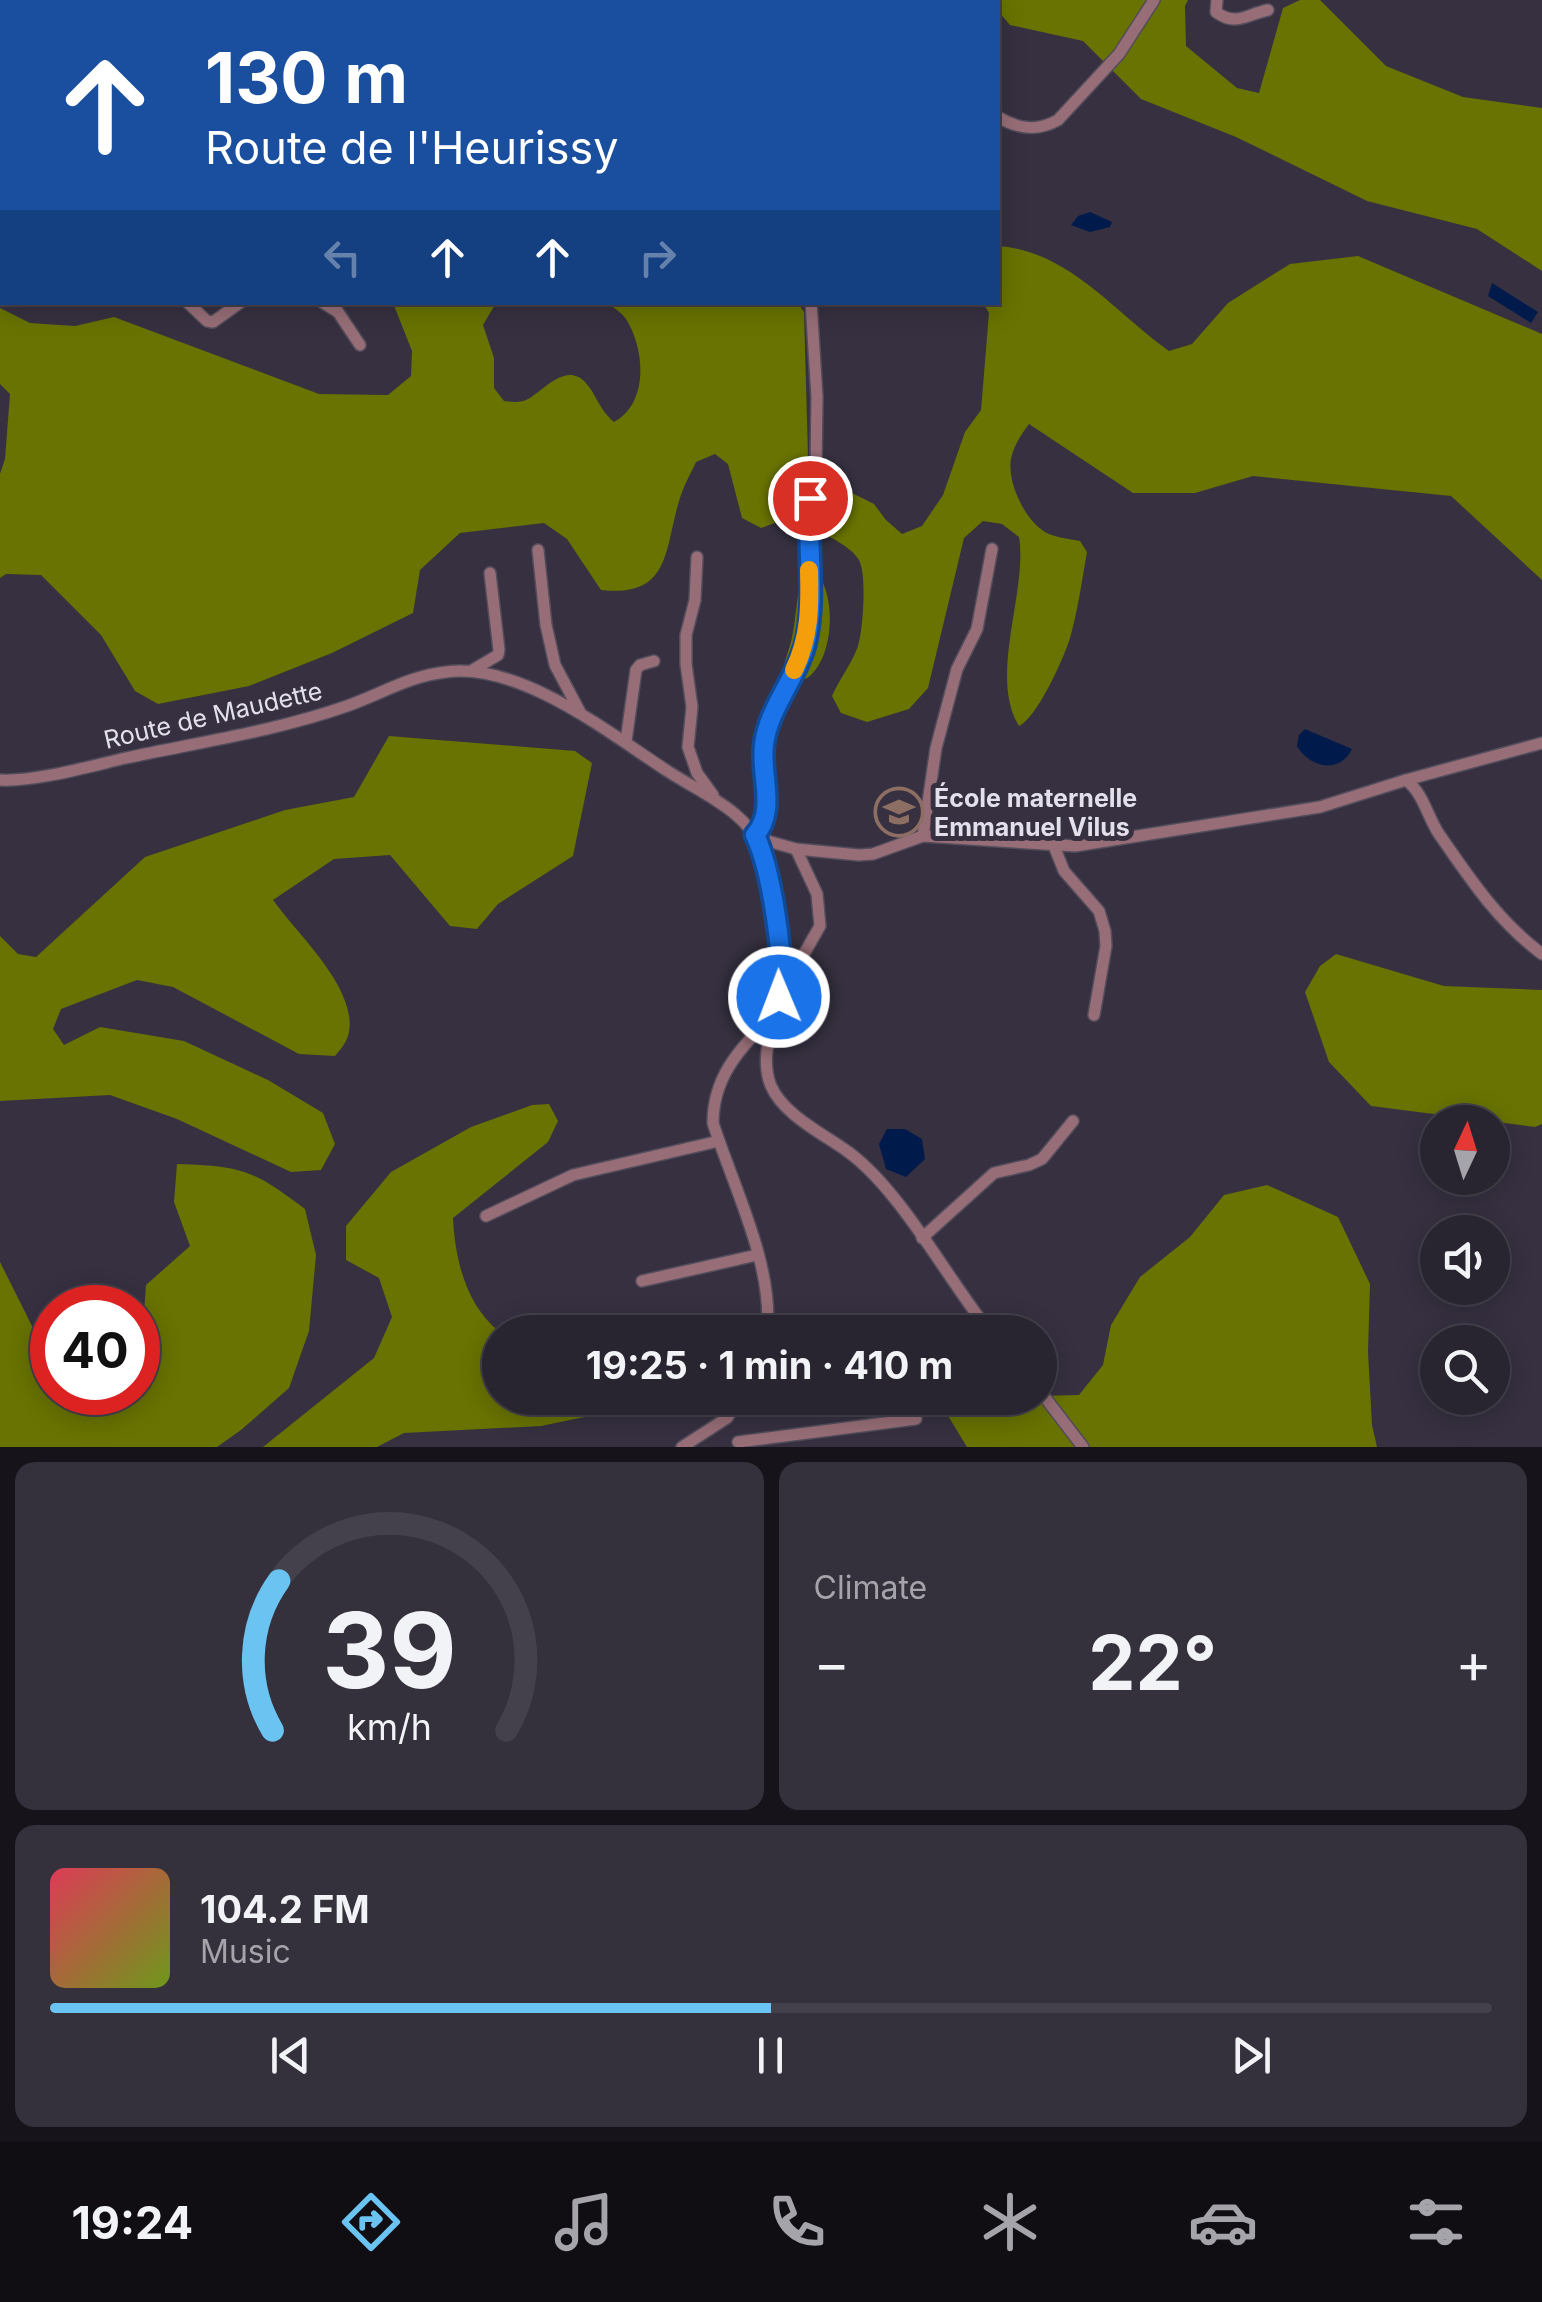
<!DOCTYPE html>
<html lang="en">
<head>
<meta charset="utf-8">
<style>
	:root { --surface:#282430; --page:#34303c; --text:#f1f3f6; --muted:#a5a4ab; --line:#44414c; --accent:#6ac3f1 }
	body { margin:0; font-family:Inter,sans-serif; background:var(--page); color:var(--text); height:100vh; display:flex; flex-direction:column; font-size:38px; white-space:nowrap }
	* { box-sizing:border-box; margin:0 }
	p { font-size:32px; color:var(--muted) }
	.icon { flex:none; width:55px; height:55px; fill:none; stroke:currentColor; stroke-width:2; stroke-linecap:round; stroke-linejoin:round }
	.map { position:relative; height:1447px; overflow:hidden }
	.side { display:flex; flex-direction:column; gap:15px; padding:15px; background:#16141a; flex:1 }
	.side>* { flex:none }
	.hud { position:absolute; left:0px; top:0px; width:1000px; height:305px; box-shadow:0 5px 25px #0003,0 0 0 2px var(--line); background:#1a4fa0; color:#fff; overflow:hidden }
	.needle { width:65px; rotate:4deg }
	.buttons { position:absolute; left:1420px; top:1105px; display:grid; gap:20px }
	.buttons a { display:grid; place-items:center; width:90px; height:90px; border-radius:50%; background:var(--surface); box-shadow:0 5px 25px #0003,0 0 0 2px var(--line); font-size:50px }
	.speed { position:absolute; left:30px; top:1285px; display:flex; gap:20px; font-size:50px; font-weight:700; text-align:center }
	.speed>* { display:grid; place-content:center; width:130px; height:130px; border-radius:50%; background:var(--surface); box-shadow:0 5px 25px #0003,0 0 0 2px var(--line); line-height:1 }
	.speed .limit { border:15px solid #d22; background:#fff; color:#111 }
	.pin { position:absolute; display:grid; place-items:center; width:85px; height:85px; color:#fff; margin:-42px; border:5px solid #fff; border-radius:50%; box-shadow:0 2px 10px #0007 }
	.me { position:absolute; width:110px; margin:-55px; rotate:359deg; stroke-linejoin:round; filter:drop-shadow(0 0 8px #0008) }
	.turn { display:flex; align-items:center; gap:35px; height:210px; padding:0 40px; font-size:45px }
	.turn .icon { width:130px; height:130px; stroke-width:2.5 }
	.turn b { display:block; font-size:70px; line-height:85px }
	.lanes { display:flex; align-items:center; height:95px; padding:0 40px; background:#0003; justify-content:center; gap:50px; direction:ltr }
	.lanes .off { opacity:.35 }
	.big { font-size:75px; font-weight:700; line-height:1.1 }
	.side .widget { flex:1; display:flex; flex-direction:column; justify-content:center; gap:15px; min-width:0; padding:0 35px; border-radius:20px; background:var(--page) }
	.side .dial { align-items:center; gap:0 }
	.dial svg { height:260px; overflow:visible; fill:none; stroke:var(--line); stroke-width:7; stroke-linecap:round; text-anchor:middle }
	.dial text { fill:var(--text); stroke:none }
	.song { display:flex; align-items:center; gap:30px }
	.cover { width:120px; height:120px; border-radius:15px; background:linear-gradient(135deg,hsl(350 70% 55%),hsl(80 70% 35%)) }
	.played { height:10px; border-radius:5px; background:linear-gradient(90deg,var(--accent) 50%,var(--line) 50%) }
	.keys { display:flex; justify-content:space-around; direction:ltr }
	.heat { display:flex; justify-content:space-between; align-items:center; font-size:55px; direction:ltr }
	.side .tiles { flex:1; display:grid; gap:15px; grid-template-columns:1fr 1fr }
	.widget:last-child { grid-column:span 2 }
	.trip { position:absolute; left:482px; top:1315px; width:575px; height:100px; border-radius:50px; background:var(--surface); box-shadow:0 5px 25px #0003,0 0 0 2px var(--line); font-weight:700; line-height:100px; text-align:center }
	.menu { display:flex; height:160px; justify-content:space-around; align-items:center; background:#100e13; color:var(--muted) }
	.menu .icon { width:70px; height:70px }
	.menu .on { color:var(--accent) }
	.menu b { font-size:45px; color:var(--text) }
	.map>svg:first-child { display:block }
</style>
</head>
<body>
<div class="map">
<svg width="1542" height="1447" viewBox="0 0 1542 1447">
	<rect width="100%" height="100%" fill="#363040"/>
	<!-- forest -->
	<g fill="#687301">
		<polygon points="0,0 687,0 688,2 2,2 0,89"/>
		<polygon points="987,0 1188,0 1185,6 1186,46 1237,88 1259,93 1283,8 1300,0 1320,0 1386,66 1463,97 1542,108 1542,271 1477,229 1367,201 1236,137 1141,99 1083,41 1010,25 998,11 998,2"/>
		<path d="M 998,246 C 1069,251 1114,312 1169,351 L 1192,344 L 1228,303 L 1290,264 L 1358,256 L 1542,334 L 1542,580 L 1451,496 L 1253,476 L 1195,493 L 1133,493 L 1029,424 C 1021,435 1014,445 1011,459 C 1007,483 1026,524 1049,534 C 1058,538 1071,539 1080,541 L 1087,552 C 1082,580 1078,610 1070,638 C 1064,658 1037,718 1019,726 C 988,676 1028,591 1019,537 L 1002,524 L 983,521 L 964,538 L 928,688 L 909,709 L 867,722 L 841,713 L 832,696 C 839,680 853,661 858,646 C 863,630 867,575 859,560 C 848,542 817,532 799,522 L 794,516 L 761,528 L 742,518 L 728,464 L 715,454 L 696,462 C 691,473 684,485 680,498 C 664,548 672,598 601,590 L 567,539 L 544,523 L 460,533 L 420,570 L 413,613 L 332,653 L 249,686 L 158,704 L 135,691 L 101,635 L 41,575 L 6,574 L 0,578 L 0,474 L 5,459 L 10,394 L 0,384 L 0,308 L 30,323 L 75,326 L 114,317 L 319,394 L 388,395 L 411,376 L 412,351 L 393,303 L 496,303 L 483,325 L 494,358 L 494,388 L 504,401 C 512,402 521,403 528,399 C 544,390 566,362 585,382 C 597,395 598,408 614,422 C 649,403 645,349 626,319 C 621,312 613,307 607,303 L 798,303 L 804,312 L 808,456 L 828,481 L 874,504 L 886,520 L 902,534 L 922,526 L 943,495 L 965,432 L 981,410 L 989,313 L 983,303 L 998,302 Z"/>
		<path d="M 805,573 L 817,573 C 836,597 834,653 811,675 C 807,679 801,680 796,683 L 783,674 C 784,659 791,647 793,632 C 797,611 796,592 805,573 Z"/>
		<path d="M 389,736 L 575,751 L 592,763 L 573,856 L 498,904 L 477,929 L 450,926 L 390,855 L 334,859 L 273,900 C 296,933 361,991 348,1036 C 346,1043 340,1050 335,1056 L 299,1054 L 173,987 L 137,980 L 61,1009 L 53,1029 L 64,1045 L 100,1027 L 184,1041 L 268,1080 L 323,1113 L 335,1144 L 321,1170 L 291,1172 L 177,1119 L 110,1095 L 0,1101 L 0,936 L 18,954 L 36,957 L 145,857 L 285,810 L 354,797 Z"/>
		<polygon points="1336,954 1444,986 1542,990 1542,1124 1535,1127 1371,1106 1329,1062 1305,992 1320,966"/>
		<path d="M 549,1104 L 558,1121 L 548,1142 L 453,1218 C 455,1259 466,1306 500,1332 L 500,1398 L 608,1398 L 594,1415 L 541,1426 L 404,1433 L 377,1447 L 263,1447 L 374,1358 L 392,1317 L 379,1278 L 346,1260 L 346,1226 L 391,1172 L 471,1127 L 532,1105 Z"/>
		<path d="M 177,1164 C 242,1166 253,1170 305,1209 L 316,1255 L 309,1331 L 289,1388 L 241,1430 L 217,1447 L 0,1447 L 0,1262 L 38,1338 L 52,1356 L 52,1392 L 138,1392 L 146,1285 L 190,1246 L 174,1202 Z"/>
		<polygon points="1267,1185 1338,1217 1370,1284 1368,1352 1372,1425 1377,1447 967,1447 942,1406 943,1398 1079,1395 1103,1365 1111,1325 1140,1277 1190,1237 1224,1195"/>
	</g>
	<!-- water -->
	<g fill="#001b4b">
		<polygon points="1090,212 1112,222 1110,227 1090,232 1071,225 1078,216"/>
		<polygon points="1492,283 1538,312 1531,323 1488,296"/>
		<path d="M 1305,729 L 1352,749 C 1339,775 1309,767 1297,746 L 1299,735 Z"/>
		<polygon points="887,1129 905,1129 922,1139 925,1159 906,1177 886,1169 879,1144"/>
	</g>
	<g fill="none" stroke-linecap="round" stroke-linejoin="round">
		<!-- minor casing -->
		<g stroke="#524c5b" stroke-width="14">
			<g id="minor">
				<path d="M 1217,0 L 1216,12 C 1236,27 1247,14 1268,10"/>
				<path d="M 998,117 C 1018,129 1037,132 1058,120 L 1119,54 L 1154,0"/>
				<polyline points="0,180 2,180"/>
				<polyline points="187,302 207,321 213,322 241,302"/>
				<polyline points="322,302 338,312 360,345"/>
				<polyline points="538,550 546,625 555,665 580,712"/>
				<polyline points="697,557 695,600 686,635 686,664 692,707 688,747 697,773 713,795"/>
				<polyline points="471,671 498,655 499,650 490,573"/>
				<polyline points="626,741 636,670 640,665 654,661"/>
				<path d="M 0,780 C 35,782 91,766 126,758 C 200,742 276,731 347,706 C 381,694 409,676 446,672 C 521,662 610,734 669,772 C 703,794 752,813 763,855 C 772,886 784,950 781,982 C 779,1016 757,1052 771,1086 C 784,1116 826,1135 851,1154 C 903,1194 948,1280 990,1332"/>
				<polyline points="1406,780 1542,743"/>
				<polyline points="755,835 766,817 764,743 771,719 804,649 809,625 808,518 816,468 817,397 811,302"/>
				<polyline points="923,836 936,748 957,669 977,629 992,549"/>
				<path d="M 757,838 L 796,849 L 859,855 L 873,854 L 923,836 L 1075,846 L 1320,807 L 1406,780 C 1424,794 1427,816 1439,834 C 1470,879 1498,921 1542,954"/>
				<polyline points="1054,846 1064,871 1099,911 1105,931 1106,946 1094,1015"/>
				<polyline points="781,994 820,926 817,894 796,849"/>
				<polyline points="486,1216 573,1175 719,1141"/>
				<polyline points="922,1238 994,1173 1029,1165 1042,1159 1073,1121"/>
				<polyline points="642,1281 757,1255"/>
				<path d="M 767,1332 C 774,1266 733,1186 713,1123 C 713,1075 741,1048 773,1015"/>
				<polyline points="1040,1391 1083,1447"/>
				<polyline points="738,1442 916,1419"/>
				<polyline points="682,1447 727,1418 740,1398"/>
			</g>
		</g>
		<!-- minor -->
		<use href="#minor" stroke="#976e77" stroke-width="11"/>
	</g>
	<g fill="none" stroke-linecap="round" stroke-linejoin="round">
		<!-- route casing -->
		<g stroke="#114b97" stroke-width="25">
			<path id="route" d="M 779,997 C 786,960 771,869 755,835 C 777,811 760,775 764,745 C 768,709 796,679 805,645 C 817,598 806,546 810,498"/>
		</g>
		<!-- route -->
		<use href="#route" stroke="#1a73e8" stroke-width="18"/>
		<!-- slow -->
		<path stroke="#f59e0b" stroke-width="18" d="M 794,670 C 810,637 810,606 809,570"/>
	</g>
	<!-- icons -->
	<defs>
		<g id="school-ring" transform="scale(2.5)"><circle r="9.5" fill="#363040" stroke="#8d6e63" stroke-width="1.5"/><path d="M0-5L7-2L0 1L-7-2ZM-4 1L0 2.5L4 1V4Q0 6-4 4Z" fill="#8d6e63"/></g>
	</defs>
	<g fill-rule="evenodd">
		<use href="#school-ring" x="899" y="812"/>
	</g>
	<g text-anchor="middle" stroke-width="10" stroke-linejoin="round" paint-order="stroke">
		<!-- street labels -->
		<g font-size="25" fill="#e3e0eb" stroke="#363040">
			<text transform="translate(213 715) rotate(-13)" y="9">Route de Maudette</text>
		</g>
		<!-- poi labels -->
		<g font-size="25" font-weight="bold" fill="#e3e0eb" stroke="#363040" text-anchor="start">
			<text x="934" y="807">École maternelle<tspan x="934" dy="29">Emmanuel Vilus</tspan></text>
		</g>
	</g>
</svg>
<div class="buttons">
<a><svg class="needle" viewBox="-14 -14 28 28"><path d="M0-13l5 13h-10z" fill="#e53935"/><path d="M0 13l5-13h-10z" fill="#a5a4ab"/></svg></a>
<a><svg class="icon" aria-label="sound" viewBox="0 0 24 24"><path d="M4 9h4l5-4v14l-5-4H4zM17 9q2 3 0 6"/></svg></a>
<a><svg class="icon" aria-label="search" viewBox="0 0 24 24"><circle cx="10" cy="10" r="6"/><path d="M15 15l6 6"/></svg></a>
</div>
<div class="speed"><div class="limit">40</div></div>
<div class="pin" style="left:810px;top:498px;background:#d93025"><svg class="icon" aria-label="arrive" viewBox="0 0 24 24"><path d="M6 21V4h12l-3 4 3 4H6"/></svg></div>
<svg class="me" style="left:779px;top:997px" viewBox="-20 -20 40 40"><circle r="17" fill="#1a73e8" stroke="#fff" stroke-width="3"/><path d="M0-11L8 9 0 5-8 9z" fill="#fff"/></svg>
<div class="trip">19:25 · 1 min · 410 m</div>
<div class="hud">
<div class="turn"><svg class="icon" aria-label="ahead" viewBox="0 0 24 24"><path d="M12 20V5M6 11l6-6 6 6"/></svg><div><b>130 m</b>Route de l'Heurissy</div></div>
<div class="lanes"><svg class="icon off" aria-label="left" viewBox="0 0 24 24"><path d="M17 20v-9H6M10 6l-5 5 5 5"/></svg><svg class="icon" aria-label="ahead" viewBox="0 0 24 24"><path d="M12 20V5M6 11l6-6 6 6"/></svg><svg class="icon" aria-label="ahead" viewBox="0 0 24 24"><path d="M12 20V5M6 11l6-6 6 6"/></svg><svg class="icon off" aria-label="right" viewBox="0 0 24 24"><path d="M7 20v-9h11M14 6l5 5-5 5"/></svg></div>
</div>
</div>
<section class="side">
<div class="tiles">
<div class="widget dial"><svg viewBox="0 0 100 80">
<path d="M14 69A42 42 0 1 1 86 69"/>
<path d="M14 69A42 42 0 0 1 16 23" stroke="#6ac3f1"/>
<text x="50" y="56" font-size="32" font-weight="700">39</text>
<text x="50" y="72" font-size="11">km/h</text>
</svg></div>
<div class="widget"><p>Climate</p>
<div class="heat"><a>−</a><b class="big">22°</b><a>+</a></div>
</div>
<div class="widget">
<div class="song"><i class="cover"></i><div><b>104.2 FM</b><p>Music</p></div></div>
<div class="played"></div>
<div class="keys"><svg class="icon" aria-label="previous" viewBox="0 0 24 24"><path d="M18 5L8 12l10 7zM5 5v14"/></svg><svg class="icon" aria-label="pause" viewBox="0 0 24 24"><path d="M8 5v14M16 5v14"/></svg><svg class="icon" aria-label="next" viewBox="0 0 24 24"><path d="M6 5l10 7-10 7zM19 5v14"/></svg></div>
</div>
</div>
</section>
<nav class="menu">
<b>19:24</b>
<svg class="icon on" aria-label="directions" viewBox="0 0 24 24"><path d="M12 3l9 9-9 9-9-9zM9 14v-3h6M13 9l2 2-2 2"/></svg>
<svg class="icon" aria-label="music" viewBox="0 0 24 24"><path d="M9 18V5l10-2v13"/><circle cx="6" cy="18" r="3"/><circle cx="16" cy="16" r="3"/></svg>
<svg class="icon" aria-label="phone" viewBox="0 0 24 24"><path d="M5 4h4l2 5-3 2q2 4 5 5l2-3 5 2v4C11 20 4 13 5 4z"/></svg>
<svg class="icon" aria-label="climate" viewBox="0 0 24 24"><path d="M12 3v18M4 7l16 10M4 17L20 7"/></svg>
<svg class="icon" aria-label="car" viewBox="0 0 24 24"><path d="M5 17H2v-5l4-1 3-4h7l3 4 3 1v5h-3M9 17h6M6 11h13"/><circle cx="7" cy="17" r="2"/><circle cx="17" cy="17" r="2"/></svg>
<svg class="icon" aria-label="filters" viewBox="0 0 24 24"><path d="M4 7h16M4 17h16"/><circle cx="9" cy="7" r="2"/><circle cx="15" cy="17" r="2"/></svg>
</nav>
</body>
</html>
